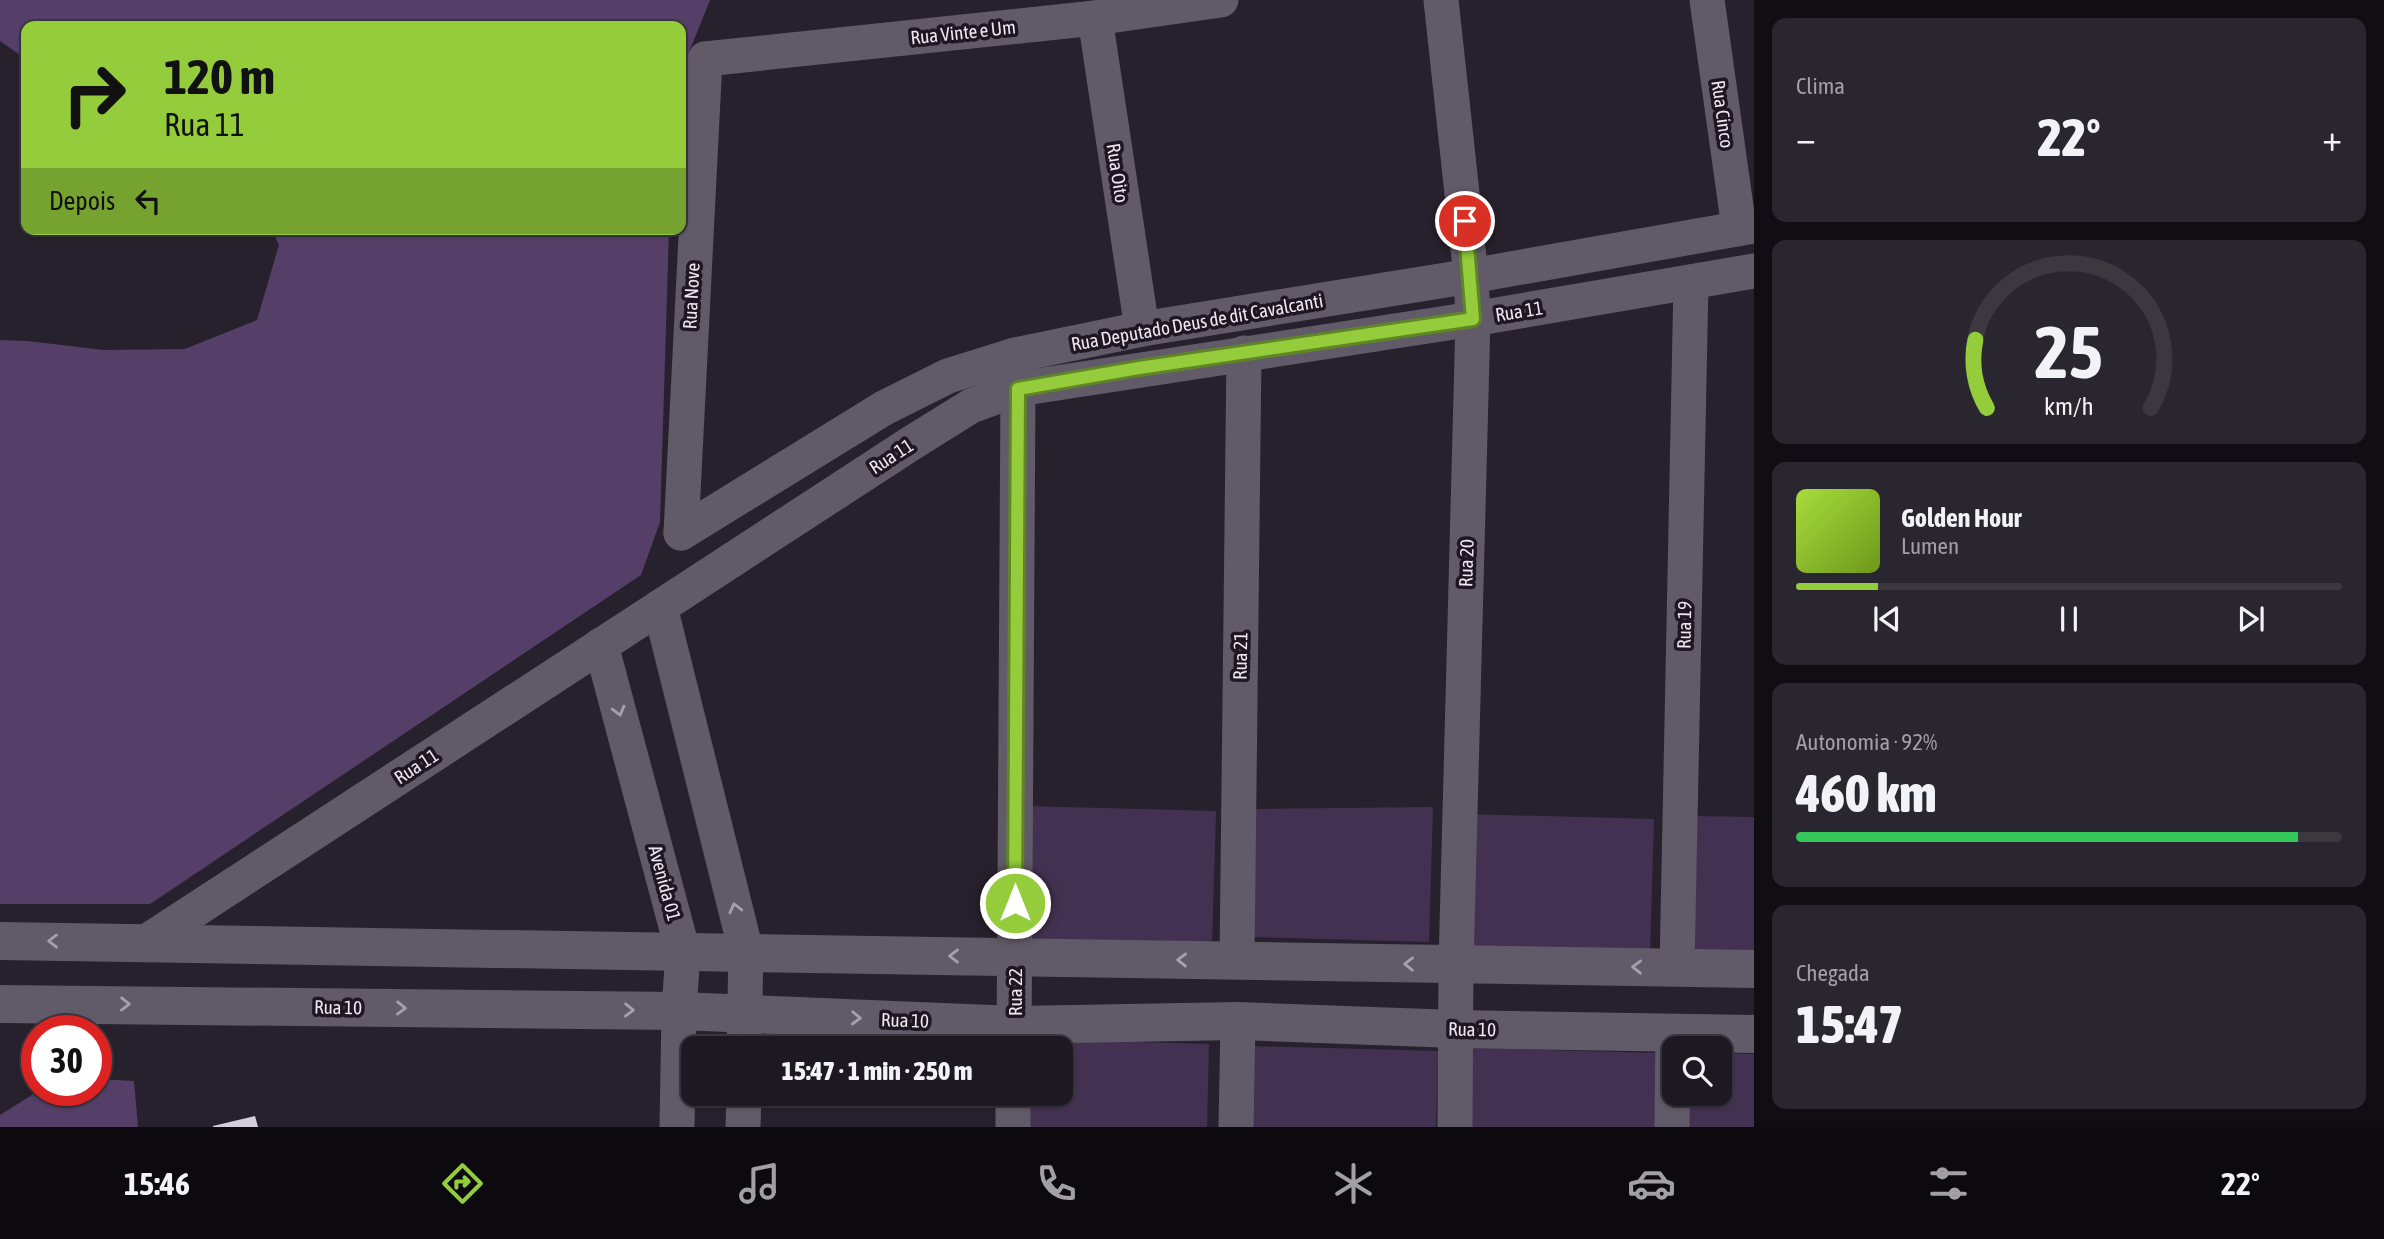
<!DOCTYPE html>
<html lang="pt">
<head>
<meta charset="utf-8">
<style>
	:root { --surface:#1d1922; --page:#2a262f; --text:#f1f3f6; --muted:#a0a0a5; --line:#3b3840; --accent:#94cc3c }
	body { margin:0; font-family:"Asap Condensed",sans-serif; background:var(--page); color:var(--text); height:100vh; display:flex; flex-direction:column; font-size:26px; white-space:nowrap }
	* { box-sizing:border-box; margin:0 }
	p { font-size:23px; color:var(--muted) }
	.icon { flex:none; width:38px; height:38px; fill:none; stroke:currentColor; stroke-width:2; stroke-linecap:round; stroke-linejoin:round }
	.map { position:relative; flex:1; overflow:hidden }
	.panel { display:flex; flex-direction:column; gap:18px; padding:18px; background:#100e13; width:630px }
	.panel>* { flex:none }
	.hud { position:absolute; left:21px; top:21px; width:665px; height:214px; border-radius:14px; box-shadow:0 2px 5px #0004,0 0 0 2px var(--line); background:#94cc3c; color:#111; overflow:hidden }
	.tools { position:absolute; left:1662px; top:1036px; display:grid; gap:14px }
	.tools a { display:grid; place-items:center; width:70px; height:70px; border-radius:14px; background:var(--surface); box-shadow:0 2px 5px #0004,0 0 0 2px var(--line); font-size:35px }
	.speed { position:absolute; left:21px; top:1015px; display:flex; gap:14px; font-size:35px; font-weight:700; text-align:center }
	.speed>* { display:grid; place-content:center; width:91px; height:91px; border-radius:50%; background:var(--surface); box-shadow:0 2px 5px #0004,0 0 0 2px var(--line); line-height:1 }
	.speed .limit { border:10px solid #d22; background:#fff; color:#111 }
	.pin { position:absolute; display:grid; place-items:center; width:60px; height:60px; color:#fff; margin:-30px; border:4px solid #fff; border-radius:50%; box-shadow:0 2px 7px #0007 }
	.me { position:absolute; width:77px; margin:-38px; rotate:0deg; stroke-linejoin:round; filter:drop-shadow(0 0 5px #0008) }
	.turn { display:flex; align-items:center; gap:24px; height:147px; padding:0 28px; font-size:32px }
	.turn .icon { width:91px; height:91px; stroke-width:2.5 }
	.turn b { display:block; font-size:49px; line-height:60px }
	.then { display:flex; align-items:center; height:66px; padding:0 28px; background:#0003; gap:14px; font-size:26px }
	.big { font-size:52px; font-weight:800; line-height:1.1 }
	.panel .card { flex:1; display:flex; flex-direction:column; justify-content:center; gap:10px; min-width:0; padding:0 24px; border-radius:14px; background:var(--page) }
	.panel .dial { align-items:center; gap:0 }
	.dial svg { height:182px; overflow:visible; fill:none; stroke:var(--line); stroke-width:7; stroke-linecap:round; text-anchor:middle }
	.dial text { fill:var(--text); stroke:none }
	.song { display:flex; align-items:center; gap:21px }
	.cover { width:84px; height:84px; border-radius:10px; background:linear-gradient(135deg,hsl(80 70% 55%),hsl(80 70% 35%)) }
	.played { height:7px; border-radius:4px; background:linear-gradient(90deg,var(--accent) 15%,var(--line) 15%) }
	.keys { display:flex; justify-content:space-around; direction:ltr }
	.heat { display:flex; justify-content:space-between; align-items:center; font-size:38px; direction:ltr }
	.charge { height:10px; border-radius:5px; background:linear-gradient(90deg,#34c759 92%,var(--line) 0) }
	.trip { position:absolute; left:681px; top:1036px; width:392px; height:70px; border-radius:14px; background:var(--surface); box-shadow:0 2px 5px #0004,0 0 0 2px var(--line); font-weight:800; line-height:70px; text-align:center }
	.menu { display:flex; height:112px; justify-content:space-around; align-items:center; background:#0c0a0e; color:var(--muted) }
	.menu .icon { width:49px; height:49px }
	.menu .active { color:var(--accent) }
	.menu b { font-size:32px; color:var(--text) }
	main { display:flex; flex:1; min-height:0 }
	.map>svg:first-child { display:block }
</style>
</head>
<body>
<main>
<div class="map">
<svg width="1754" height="1127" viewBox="0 0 1754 1127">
	<rect width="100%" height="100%" fill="#27212d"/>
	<!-- green -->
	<g fill="#433151">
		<polygon points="1025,806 1216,811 1212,946 1022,941"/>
		<polygon points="1433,807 1429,942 1252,937 1253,809"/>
		<polygon points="1464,814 1654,819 1650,954 1460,948"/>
		<polygon points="1691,816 1754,817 1754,952 1687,950"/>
		<polygon points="1019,1039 1209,1044 1207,1127 1017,1127 1018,1094 1060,1094 1060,1048 1019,1048"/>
		<polygon points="1248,1046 1438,1051 1436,1127 1246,1127"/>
		<polygon points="1468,1048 1658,1053 1656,1127 1466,1127"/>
		<polygon points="1720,1053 1754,1054 1754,1127 1689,1127 1689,1094 1720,1094"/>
	</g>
	<!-- forest -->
	<g fill="#553f68">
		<polygon points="0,0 710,0 681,72 681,26 26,26 26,59 0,41"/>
		<polygon points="271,229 669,229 660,522 641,575 150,904 0,904 0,340 27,341 104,350 185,349 257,320 279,245"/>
		<polygon points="96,1079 134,1081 138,1127 0,1127 0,1115 40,1090 96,1090"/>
	</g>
	<!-- building -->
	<polygon fill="#d5ccdd" points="255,1116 258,1127 213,1127 213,1126"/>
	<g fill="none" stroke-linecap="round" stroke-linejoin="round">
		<!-- street -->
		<g stroke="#615a68" stroke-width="35">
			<polyline points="1441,0 1471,276 1473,319 1456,965 1455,1127"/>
			<polyline points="1707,0 1739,228"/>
			<polyline points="1095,18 1142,329"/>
			<polyline points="681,533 884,408 948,376 1015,355 1142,329 1471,276 1754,226"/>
			<polyline points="681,533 705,59 1095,18 1221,0"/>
			<polyline points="660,607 746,951 744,1048"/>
			<polyline points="601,645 683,952 679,1011 677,1127"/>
			<polyline points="146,942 910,444 971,406 1018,389 1473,319 1754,271"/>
			<polyline points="1237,960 1244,353"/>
			<polyline points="1677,967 1691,282"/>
			<polyline points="1014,1048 1018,389"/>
			<polyline points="743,1127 744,1094"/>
			<polyline points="1013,1127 1013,1094"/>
			<polyline points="1236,1127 1238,1021"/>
			<polyline points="1672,1127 1673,1033"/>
		</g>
		<!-- secondary -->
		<g stroke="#615a68" stroke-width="38">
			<polyline points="0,941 1754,969"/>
			<polyline points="0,1004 679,1011 1015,1025 1238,1021 1456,1029 1754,1034"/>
		</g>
	</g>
	<!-- one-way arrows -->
	<defs><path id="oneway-chevron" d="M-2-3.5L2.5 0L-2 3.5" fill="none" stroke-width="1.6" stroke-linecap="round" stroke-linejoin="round" transform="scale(1.75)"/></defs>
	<g stroke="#a6a1ac">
		<use href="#oneway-chevron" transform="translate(619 711) rotate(75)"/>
		<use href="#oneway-chevron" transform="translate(735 908) rotate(-104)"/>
		<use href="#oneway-chevron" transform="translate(53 941) rotate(-180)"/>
		<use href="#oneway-chevron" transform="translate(954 956) rotate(-179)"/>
		<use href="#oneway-chevron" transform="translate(1182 960) rotate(-179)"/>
		<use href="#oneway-chevron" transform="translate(1409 964) rotate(-179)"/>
		<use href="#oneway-chevron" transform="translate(1637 967) rotate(-179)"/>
		<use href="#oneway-chevron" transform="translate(125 1004) rotate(1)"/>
		<use href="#oneway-chevron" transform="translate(401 1008) rotate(1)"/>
		<use href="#oneway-chevron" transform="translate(629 1010) rotate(1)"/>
		<use href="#oneway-chevron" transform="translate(856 1018) rotate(2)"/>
	</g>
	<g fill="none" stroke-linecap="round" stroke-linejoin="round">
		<!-- route casing -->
		<g stroke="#608527" stroke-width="18">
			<polyline id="route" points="1015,903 1018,389 1139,368 1473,319 1465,221"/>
		</g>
		<!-- route -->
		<use href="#route" stroke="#94cc3c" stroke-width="12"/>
	</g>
	<g text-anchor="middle" stroke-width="7" stroke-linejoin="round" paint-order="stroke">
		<!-- street labels -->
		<g font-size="19" fill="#ece8f0" stroke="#1e1723">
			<text transform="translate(963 32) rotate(-6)" y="7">Rua Vinte e Um</text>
			<text transform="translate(1723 114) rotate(82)" y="7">Rua Cinco</text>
			<text transform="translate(1118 173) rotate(81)" y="7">Rua Oito</text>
			<text transform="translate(691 296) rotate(-87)" y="7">Rua Nove</text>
			<text transform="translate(1519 311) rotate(-9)" y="7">Rua 11</text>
			<text transform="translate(1197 322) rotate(-10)" y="7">Rua Deputado Deus de dit Cavalcanti</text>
			<text transform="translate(891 456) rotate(-33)" y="7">Rua 11</text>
			<text transform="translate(1466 563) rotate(-88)" y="7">Rua 20</text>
			<text transform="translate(1684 625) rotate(-89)" y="7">Rua 19</text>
			<text transform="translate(1240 656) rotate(-89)" y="7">Rua 21</text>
			<text transform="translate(416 766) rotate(-33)" y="7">Rua 11</text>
			<text transform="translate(665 883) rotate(75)" y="7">Avenida 01</text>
			<text transform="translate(1015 992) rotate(-90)" y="7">Rua 22</text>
			<text transform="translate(338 1007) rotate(1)" y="7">Rua 10</text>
			<text transform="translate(905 1020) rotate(2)" y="7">Rua 10</text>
			<text transform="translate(1472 1029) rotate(1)" y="7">Rua 10</text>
		</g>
	</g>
</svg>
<div class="tools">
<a><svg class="icon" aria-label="search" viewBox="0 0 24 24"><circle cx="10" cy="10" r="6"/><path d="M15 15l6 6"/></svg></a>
</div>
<div class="speed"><div class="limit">30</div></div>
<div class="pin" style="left:1465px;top:221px;background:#d93025"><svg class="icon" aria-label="arrive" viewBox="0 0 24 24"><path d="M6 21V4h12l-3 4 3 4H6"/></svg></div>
<svg class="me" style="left:1015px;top:903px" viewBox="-20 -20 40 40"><circle r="17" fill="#94cc3c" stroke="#fff" stroke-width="3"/><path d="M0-11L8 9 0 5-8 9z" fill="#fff"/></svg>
<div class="trip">15:47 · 1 min · 250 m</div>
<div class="hud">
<div class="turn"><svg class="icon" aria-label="right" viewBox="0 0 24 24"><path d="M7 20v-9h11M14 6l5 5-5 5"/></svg><div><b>120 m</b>Rua 11</div></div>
<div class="then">Depois<svg class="icon" aria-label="left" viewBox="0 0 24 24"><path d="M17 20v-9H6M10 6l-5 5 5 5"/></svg></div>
</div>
</div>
<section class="panel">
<div class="card"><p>Clima</p>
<div class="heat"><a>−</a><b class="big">22°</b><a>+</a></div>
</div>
<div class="card dial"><svg viewBox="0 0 100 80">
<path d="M14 69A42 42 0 1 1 86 69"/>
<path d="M14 69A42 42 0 0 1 9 39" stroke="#94cc3c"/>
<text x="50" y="56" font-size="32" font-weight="700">25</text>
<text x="50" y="72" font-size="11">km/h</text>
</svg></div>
<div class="card">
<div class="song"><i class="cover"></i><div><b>Golden Hour</b><p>Lumen</p></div></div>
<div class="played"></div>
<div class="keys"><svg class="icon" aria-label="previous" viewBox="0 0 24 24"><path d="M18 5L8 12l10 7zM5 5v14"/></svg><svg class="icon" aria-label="pause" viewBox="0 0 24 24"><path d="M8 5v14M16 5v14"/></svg><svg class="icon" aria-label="next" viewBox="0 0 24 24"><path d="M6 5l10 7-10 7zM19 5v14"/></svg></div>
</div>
<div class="card"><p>Autonomia · 92%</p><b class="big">460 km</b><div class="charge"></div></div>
<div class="card"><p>Chegada</p><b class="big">15:47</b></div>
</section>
</main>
<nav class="menu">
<b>15:46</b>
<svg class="icon active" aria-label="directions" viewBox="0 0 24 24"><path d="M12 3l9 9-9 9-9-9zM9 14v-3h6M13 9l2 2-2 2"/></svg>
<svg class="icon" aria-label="music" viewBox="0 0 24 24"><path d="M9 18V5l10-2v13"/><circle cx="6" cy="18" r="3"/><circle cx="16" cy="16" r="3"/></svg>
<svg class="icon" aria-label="phone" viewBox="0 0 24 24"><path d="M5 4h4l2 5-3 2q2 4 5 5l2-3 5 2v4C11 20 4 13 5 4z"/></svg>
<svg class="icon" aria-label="climate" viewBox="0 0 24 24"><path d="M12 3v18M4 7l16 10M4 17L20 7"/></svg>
<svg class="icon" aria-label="car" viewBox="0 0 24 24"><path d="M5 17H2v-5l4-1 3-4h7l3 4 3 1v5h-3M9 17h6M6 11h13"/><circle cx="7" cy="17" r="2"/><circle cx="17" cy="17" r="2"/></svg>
<svg class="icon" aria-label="filters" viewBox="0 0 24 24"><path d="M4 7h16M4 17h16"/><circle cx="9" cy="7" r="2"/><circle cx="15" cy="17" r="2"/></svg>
<b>22°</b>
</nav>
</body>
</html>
